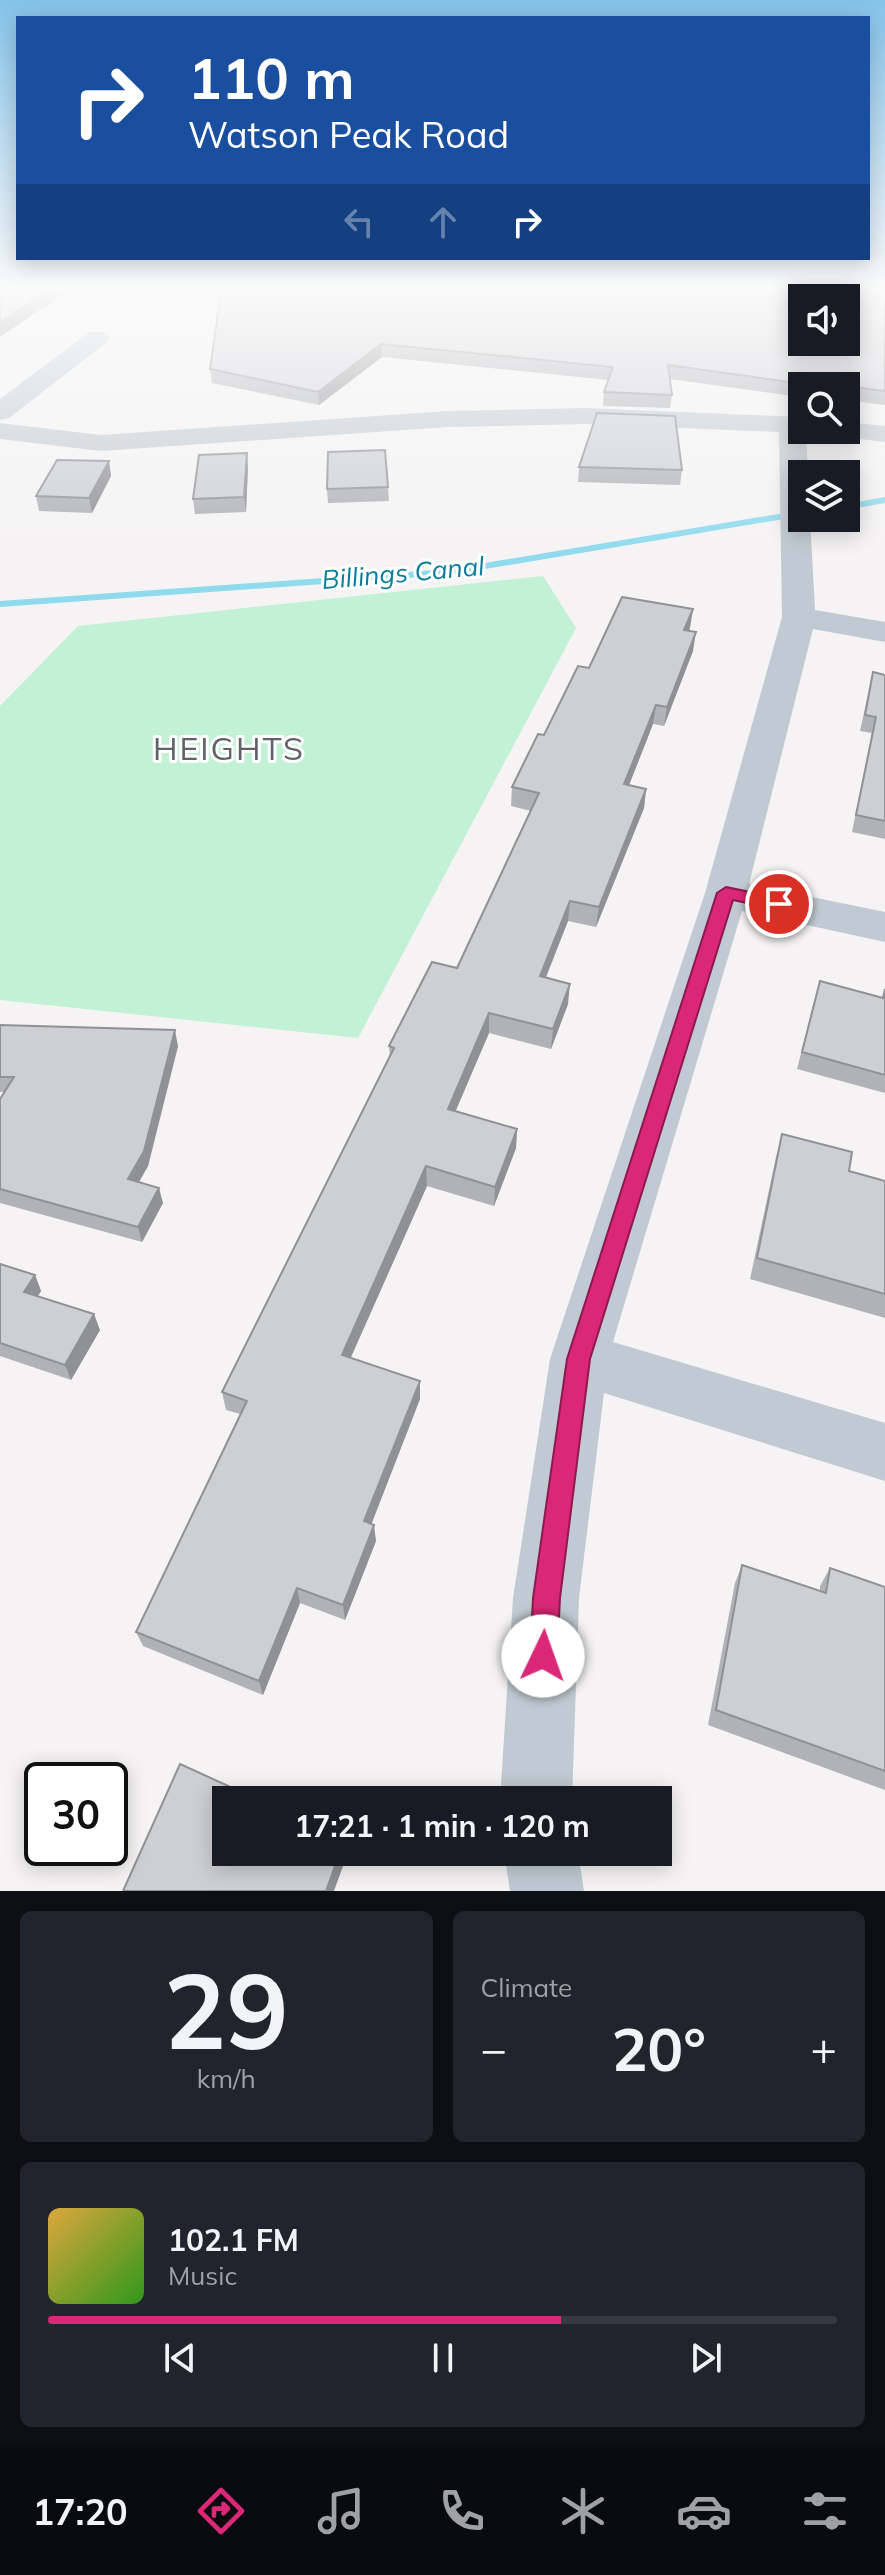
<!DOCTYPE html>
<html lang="en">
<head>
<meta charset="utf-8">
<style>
	:root { --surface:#171b24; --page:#20242c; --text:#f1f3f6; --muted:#9ea1a6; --line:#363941; --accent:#db2777 }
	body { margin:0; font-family:Mulish,sans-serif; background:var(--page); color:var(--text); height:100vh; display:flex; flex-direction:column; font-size:30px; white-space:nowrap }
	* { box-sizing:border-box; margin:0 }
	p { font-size:26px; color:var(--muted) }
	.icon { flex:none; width:44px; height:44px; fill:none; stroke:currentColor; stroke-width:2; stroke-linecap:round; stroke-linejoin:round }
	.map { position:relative; height:1891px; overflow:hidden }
	.sheet { display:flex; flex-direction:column; gap:20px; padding:20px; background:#0d0f14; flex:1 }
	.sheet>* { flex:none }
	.top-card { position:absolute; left:16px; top:16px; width:854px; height:244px; border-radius:0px; box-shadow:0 4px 20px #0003; background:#1a4fa0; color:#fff; overflow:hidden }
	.buttons { position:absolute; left:788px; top:284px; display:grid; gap:16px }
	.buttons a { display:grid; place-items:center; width:72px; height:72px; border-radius:0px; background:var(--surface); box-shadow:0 4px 20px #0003; font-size:40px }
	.speed { position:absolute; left:24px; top:1762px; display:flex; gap:16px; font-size:40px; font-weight:700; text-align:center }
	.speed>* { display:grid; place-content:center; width:104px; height:104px; border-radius:50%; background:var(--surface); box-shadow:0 4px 20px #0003; line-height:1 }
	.speed .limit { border:4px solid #111; border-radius:12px; background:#fff; color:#111 }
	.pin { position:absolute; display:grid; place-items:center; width:68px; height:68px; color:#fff; margin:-34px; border:4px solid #fff; border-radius:50%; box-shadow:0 2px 8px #0007 }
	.me { position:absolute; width:88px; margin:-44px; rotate:3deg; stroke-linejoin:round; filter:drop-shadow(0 0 6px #0008) }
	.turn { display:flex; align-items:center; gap:28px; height:168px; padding:0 40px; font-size:36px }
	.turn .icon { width:104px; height:104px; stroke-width:2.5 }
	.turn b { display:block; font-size:56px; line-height:68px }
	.lanes { display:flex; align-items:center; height:76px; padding:0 40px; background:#0003; justify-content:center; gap:40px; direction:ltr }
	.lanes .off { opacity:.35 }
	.big { font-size:60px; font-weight:700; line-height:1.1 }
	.sheet .widget { flex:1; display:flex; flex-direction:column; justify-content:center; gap:12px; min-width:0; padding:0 28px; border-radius:12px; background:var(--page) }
	.sheet .dial { align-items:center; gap:0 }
	.dial b { font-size:104px; line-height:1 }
	.song { display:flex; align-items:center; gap:24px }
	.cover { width:96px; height:96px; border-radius:12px; background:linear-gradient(135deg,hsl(40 70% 55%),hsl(110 70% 35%)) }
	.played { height:8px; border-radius:4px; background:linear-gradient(90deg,var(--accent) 65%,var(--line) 65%) }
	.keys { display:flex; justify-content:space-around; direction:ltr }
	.heat { display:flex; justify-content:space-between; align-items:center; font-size:44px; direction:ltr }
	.sheet .tiles { flex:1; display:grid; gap:20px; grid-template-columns:1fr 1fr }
	.widget:last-child { grid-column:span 2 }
	.trip { position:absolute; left:212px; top:1786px; width:460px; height:80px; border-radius:0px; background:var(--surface); box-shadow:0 4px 20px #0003; font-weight:700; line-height:80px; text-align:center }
	.tabs { display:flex; height:128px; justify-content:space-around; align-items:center; background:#090b0e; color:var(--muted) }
	.tabs .icon { width:56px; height:56px }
	.tabs .on { color:var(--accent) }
	.tabs b { font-size:36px; color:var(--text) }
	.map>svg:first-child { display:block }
</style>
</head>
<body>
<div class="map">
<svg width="885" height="1891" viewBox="0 0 885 1891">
	<rect width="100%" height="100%" fill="#f5f3f3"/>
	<!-- green -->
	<polygon fill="#c3f1d5" points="543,576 576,628 358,1038 0,1000 0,706 78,626"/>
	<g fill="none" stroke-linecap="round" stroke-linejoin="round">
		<!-- stream -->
		<g fill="#90daee" fill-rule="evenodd">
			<polygon points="885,497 885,503 846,510 846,504"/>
			<polygon points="802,510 802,516 449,575 0,607 0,601 449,569"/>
		</g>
		<!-- street -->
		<g fill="#c1cad2" fill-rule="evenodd">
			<polygon points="97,331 106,333 109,338 106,343 9,418 0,420 0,399 88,333"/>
			<polygon points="586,408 802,417 802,430 812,430 806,432 808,474 802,474 802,518 810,518 815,610 885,622 885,642 813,629 749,884 885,912 885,942 742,911 613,1342 885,1423 885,1481 604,1393 579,1598 572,1800 500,1800 513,1598 550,1359 705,893 782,617 779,432 586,424 448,427 101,451 0,439 0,423 101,435 448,411"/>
			<polygon points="846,422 885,426 885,442 836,436 832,430 846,430"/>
			<polygon points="504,1852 578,1852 584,1891 510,1891"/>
		</g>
	</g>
	<!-- wall -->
	<g fill="#b0b2b7">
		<polygon points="221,291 885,302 885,405 846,400 846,386 802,386 802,395 800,397 670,379 672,395 670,408 603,406 604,392 608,380 382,357 319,405 212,383 210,369"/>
		<polygon points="109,461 111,476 92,513 39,511 36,496"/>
		<polygon points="579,467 682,470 680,485 578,482"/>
		<polygon points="248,468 246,512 195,514 193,499"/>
		<polygon points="388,487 389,501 328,503 327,489"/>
		<polygon points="690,628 689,631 693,651 664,726 653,724 629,785 646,789 644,808 596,927 568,921 546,978 568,1004 551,1049 489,1033 455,1111 517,1129 516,1148 494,1206 427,1186 350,1358 420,1399 371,1524 376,1541 345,1620 300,1603 263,1695 143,1646 136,1632 240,1414 226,1410 222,1392 390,1056 389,1046 457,968 531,811 511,806 512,787 544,735 589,668"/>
		<polygon points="873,672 885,675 885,839 852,832 872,733 860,731"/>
		<polygon points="885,989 885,1093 797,1069 815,998 882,998"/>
		<polygon points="0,1025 178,1046 148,1166 139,1182 163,1203 142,1242 0,1203 0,1099 4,1092 0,1092"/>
		<polygon points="782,1134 849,1171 885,1181 885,1318 750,1279 776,1157"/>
		<polygon points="0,1264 35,1275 41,1291 38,1296 100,1330 71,1380 0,1356"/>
		<polygon points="742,1565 820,1591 820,1586 830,1568 885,1587 885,1790 708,1725 735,1583"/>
	</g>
	<!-- shaded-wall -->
	<g fill="#909195">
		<polygon points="46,291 68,291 0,337 0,322"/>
		<polygon points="381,344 382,357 319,405 318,392"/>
		<polygon points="247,453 248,468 246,512 244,497"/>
		<polygon points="109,461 111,476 92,513 89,498"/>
		<polygon points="693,609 690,628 681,649 684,630"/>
		<polygon points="696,632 693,651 664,726 667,707"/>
		<polygon points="656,705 653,724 622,803 624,784"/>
		<polygon points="646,789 644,808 596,927 599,907"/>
		<polygon points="570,901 568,921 538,996 540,976"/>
		<polygon points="570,984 568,1004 551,1049 553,1029"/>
		<polygon points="489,1013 489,1033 448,1129 448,1109"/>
		<polygon points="175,1030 178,1046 148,1166 132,1194 128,1179"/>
		<polygon points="517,1129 516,1148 494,1206 495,1187"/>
		<polygon points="426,1166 427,1186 344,1373 342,1355"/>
		<polygon points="159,1188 163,1203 142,1242 138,1227"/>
		<polygon points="35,1275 41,1291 31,1307 24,1292"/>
		<polygon points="94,1314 100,1330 71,1380 65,1365"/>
		<polygon points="420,1381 420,1399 366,1538 364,1521"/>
		<polygon points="374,1525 376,1541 345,1620 343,1605"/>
		<polygon points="297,1588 300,1603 263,1695 259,1681"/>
		<polygon points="340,1852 348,1852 334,1891 326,1891"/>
	</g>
	<!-- building -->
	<g fill="#cdcfd5" stroke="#909195" stroke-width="2" fill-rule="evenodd">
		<polygon points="0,291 46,291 0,322"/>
		<path d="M 221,291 L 885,291 L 882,301 L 885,302 L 885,391 L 804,381 L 803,384 L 668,365 L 672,395 L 604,392 L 613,367 L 381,344 L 318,392 L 210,369 ZM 802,298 L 846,298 L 846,342 L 802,342 Z"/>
		<polygon points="597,413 675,416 682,470 579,467"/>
		<polygon points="385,450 388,487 327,489 328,452"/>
		<polygon points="247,453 244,497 193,499 199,455"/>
		<polygon points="57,460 109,461 89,498 36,496"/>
		<polygon points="622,597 693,609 684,630 696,632 667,707 656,705 624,784 646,789 599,907 570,901 540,976 570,984 553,1029 489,1013 448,1109 517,1129 495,1187 426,1166 342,1355 420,1381 364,1521 374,1525 343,1605 297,1588 259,1681 136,1632 247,1401 222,1392 394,1048 389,1046 432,962 457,968 539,793 512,787 538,734 544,735 578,666 589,668"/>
		<polygon points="873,672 885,675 885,821 856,815 876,717 865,715"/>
		<polygon points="820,981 883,998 885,989 885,1075 802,1052"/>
		<polygon points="0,1025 175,1030 144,1151 128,1179 159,1188 138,1227 0,1189 0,1099 14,1077 0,1077"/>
		<polygon points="782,1134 852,1152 849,1171 885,1181 885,1294 757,1258"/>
		<polygon points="0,1264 35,1275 24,1292 94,1314 65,1365 0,1343"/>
		<polygon points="742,1565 826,1593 830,1568 885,1587 885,1771 716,1710"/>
		<polygon points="180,1764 259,1800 226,1800 226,1852 340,1852 326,1891 123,1891"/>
	</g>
	<!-- sky -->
	<linearGradient id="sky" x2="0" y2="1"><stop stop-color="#85c3ea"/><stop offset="0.52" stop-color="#fafafa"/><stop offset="1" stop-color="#fafafa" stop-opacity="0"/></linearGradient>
	<rect width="885" height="556" fill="url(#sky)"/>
	<!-- route -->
	<polygon fill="#db2777" stroke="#8e194d" stroke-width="2" points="726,887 779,898 788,904 779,910 733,900 590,1359 560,1598 557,1656 553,1666 543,1670 534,1666 530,1656 533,1598 567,1359 717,893"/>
	<g text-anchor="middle" stroke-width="6" stroke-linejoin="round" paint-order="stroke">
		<!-- far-water labels -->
		<g font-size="26" font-style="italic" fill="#0c7c9b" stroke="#fff">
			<text transform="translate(403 573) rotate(-5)" y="9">Billings Canal</text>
		</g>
		<!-- neighbourhood labels -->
		<g font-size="32" letter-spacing="2" fill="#5f6368" stroke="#fff">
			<text x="229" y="760">HEIGHTS</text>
		</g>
	</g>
</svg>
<div class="buttons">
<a><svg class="icon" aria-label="sound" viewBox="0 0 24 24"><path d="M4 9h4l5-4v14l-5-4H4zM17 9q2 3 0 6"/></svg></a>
<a><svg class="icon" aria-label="search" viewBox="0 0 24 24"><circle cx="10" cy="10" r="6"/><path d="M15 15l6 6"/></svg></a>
<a><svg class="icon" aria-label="layers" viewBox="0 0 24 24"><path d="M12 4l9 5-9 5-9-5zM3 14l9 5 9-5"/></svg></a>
</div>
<div class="speed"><div class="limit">30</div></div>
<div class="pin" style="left:779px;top:904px;background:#d93025"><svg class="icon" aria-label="arrive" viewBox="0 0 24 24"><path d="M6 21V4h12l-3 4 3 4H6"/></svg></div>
<svg class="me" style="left:543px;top:1656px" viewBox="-20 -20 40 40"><circle r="19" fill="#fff"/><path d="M0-13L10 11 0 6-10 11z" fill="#db2777"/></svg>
<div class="trip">17:21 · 1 min · 120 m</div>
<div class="top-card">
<div class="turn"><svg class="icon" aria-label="right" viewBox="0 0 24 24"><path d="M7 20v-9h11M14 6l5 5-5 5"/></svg><div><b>110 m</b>Watson Peak Road</div></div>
<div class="lanes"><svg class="icon off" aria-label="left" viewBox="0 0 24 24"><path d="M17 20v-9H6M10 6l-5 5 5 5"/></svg><svg class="icon off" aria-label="ahead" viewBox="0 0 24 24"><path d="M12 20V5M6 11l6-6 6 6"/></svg><svg class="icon" aria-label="right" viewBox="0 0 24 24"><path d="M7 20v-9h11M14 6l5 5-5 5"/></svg></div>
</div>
</div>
<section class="sheet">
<div class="tiles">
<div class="widget dial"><b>29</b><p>km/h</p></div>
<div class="widget"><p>Climate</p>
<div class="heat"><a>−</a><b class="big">20°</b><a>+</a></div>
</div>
<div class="widget">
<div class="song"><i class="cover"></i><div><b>102.1 FM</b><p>Music</p></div></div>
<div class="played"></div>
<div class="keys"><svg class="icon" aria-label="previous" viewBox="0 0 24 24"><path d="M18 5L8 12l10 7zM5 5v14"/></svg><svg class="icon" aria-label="pause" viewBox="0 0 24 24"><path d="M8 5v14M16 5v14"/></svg><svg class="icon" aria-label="next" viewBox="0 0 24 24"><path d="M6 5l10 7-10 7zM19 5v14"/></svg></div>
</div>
</div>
</section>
<nav class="tabs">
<b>17:20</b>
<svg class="icon on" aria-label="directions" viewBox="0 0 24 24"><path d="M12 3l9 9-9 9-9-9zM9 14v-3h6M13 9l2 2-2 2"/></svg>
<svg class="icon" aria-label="music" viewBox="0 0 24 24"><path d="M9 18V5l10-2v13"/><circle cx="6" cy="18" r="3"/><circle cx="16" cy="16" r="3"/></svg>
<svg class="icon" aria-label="phone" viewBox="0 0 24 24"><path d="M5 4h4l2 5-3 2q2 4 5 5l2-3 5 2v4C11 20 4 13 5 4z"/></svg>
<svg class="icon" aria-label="climate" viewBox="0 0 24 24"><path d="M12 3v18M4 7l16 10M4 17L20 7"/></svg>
<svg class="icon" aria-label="car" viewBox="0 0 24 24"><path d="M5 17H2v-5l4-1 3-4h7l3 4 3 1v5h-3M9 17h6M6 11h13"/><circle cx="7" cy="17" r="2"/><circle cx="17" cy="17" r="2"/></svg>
<svg class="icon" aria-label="filters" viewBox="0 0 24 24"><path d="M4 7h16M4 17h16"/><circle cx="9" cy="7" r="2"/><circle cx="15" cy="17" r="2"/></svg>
</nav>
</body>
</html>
